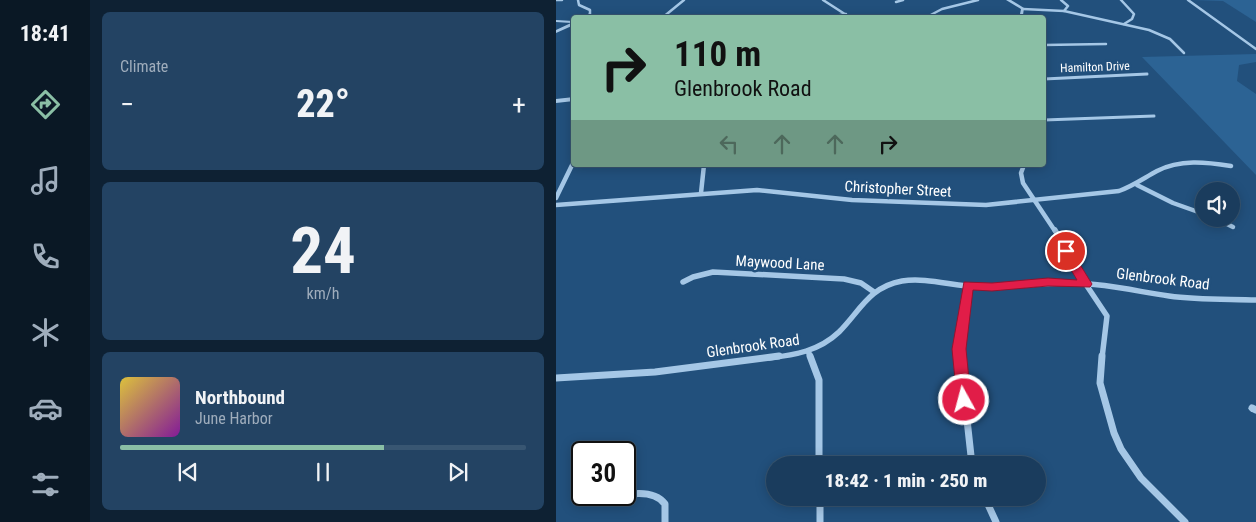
<!DOCTYPE html>
<html lang="en">
<head>
<meta charset="utf-8">
<style>
	:root { --surface:#1a3c5d; --page:#234363; --text:#f1f3f6; --muted:#9fadbc; --line:#385672; --accent:#8abfa5 }
	body { margin:0; font-family:"Roboto Condensed",sans-serif; background:var(--page); color:var(--text); height:100vh; display:flex; flex-direction:column; font-size:19px; white-space:nowrap }
	* { box-sizing:border-box; margin:0 }
	p { font-size:16px; color:var(--muted) }
	.icon { flex:none; width:28px; height:28px; fill:none; stroke:currentColor; stroke-width:2; stroke-linecap:round; stroke-linejoin:round }
	.map { position:relative; flex:1; overflow:hidden }
	.details { display:flex; flex-direction:column; gap:12px; padding:12px; background:#0e2133; width:466px }
	.details>* { flex:none }
	.guide { position:absolute; left:15px; top:15px; width:475px; height:152px; border-radius:5px; box-shadow:0 2px 12px #0003,0 0 0 1px var(--line); background:#8abfa5; color:#111; overflow:hidden }
	.controls { position:absolute; left:639px; top:182px; display:grid; gap:10px }
	.controls a { display:grid; place-items:center; width:45px; height:45px; border-radius:50%; background:var(--surface); box-shadow:0 2px 12px #0003,0 0 0 1px var(--line); font-size:25px }
	.speed { position:absolute; left:15px; top:441px; display:flex; gap:10px; font-size:25px; font-weight:700; text-align:center }
	.speed>* { display:grid; place-content:center; width:65px; height:65px; border-radius:50%; background:var(--surface); box-shadow:0 2px 12px #0003,0 0 0 1px var(--line); line-height:1 }
	.speed .limit { border:2px solid #111; border-radius:8px; background:#fff; color:#111 }
	.pin { position:absolute; display:grid; place-items:center; width:42px; height:42px; color:#fff; margin:-21px; border:2px solid #fff; border-radius:50%; box-shadow:0 1px 5px #0007 }
	.me { position:absolute; width:55px; margin:-28px; rotate:353deg; stroke-linejoin:round; filter:drop-shadow(0 0 4px #0008) }
	.turn { display:flex; align-items:center; gap:18px; height:105px; padding:0 20px; font-size:22px }
	.turn .icon { width:65px; height:65px; stroke-width:2.5 }
	.turn b { display:block; font-size:35px; line-height:42px }
	.lanes { display:flex; align-items:center; height:48px; padding:0 20px; background:#0003; justify-content:center; gap:25px; direction:ltr }
	.lanes .off { opacity:.35 }
	.big { font-size:38px; font-weight:800; line-height:1.1 }
	.details .widget { flex:1; display:flex; flex-direction:column; justify-content:center; gap:8px; min-width:0; padding:0 18px; border-radius:8px; background:var(--page) }
	.details .dial { align-items:center; gap:0 }
	.dial b { font-size:65px; line-height:1 }
	.song { display:flex; align-items:center; gap:15px }
	.cover { width:60px; height:60px; border-radius:8px; background:linear-gradient(135deg,hsl(50 70% 55%),hsl(290 70% 35%)) }
	.played { height:5px; border-radius:2px; background:linear-gradient(90deg,var(--accent) 65%,var(--line) 65%) }
	.keys { display:flex; justify-content:space-around; direction:ltr }
	.heat { display:flex; justify-content:space-between; align-items:center; font-size:28px; direction:ltr }
	.trip { position:absolute; left:210px; top:456px; width:280px; height:50px; border-radius:25px; background:var(--surface); box-shadow:0 2px 12px #0003,0 0 0 1px var(--line); font-weight:800; line-height:50px; text-align:center }
	main { display:flex; flex:1; min-height:0 }
	.dock { display:flex; flex-direction:column; width:90px; justify-content:space-around; align-items:center; background:#0a1825; color:var(--muted) }
	.dock .icon { width:35px; height:35px }
	.dock .active { color:var(--accent) }
	.dock b { font-size:22px; color:var(--text) }
	.map>svg:first-child { display:block }
</style>
</head>
<body>
<main>
<nav class="dock">
<b>18:41</b>
<svg class="icon active" aria-label="directions" viewBox="0 0 24 24"><path d="M12 3l9 9-9 9-9-9zM9 14v-3h6M13 9l2 2-2 2"/></svg>
<svg class="icon" aria-label="music" viewBox="0 0 24 24"><path d="M9 18V5l10-2v13"/><circle cx="6" cy="18" r="3"/><circle cx="16" cy="16" r="3"/></svg>
<svg class="icon" aria-label="phone" viewBox="0 0 24 24"><path d="M5 4h4l2 5-3 2q2 4 5 5l2-3 5 2v4C11 20 4 13 5 4z"/></svg>
<svg class="icon" aria-label="climate" viewBox="0 0 24 24"><path d="M12 3v18M4 7l16 10M4 17L20 7"/></svg>
<svg class="icon" aria-label="car" viewBox="0 0 24 24"><path d="M5 17H2v-5l4-1 3-4h7l3 4 3 1v5h-3M9 17h6M6 11h13"/><circle cx="7" cy="17" r="2"/><circle cx="17" cy="17" r="2"/></svg>
<svg class="icon" aria-label="filters" viewBox="0 0 24 24"><path d="M4 7h16M4 17h16"/><circle cx="9" cy="7" r="2"/><circle cx="15" cy="17" r="2"/></svg>
</nav>
<section class="details">
<div class="widget"><p>Climate</p>
<div class="heat"><a>−</a><b class="big">22°</b><a>+</a></div>
</div>
<div class="widget dial"><b>24</b><p>km/h</p></div>
<div class="widget">
<div class="song"><i class="cover"></i><div><b>Northbound</b><p>June Harbor</p></div></div>
<div class="played"></div>
<div class="keys"><svg class="icon" aria-label="previous" viewBox="0 0 24 24"><path d="M18 5L8 12l10 7zM5 5v14"/></svg><svg class="icon" aria-label="pause" viewBox="0 0 24 24"><path d="M8 5v14M16 5v14"/></svg><svg class="icon" aria-label="next" viewBox="0 0 24 24"><path d="M6 5l10 7-10 7zM19 5v14"/></svg></div>
</div>
</section>
<div class="map">
<svg width="700" height="522" viewBox="0 0 700 522">
	<rect width="100%" height="100%" fill="#22507c"/>
	<!-- green -->
	<g fill="#2c6394">
		<polygon points="636,0 700,0 700,22 667,1"/>
		<polygon points="700,54 700,62 683,65 681,81 700,94 700,175 586,57"/>
	</g>
	<g fill="none" stroke-linecap="round" stroke-linejoin="round">
		<!-- minor-far4 -->
		<g stroke="#a5c7e6" stroke-width="2.5">
			<polyline points="0,0 6,0"/>
			<polyline points="22,0 23,5 34,10 34,14 29,18"/>
			<polyline points="267,0 295,18"/>
			<polyline points="505,0 512,6 508,11"/>
			<polyline points="565,0 578,14 576,19 568,24"/>
			<polyline points="632,0 700,49"/>
			<polyline points="340,2 347,0"/>
			<polyline points="467,9 508,11 593,30 614,39 628,53"/>
			<polyline points="106,18 128,0"/>
			<polyline points="268,18 290,14"/>
			<polyline points="369,18 386,9 422,0"/>
			<polyline points="488,45 550,44"/>
		</g>
		<!-- minor-far3 -->
		<g stroke="#a5c7e6" stroke-width="3">
			<polyline points="488,79 591,74"/>
			<polyline points="488,120 598,116"/>
		</g>
		<!-- minor-far2 -->
		<g stroke="#a5c7e6" stroke-width="4.5">
			<polyline points="468,165 465,173 467,183 499,231"/>
			<polyline points="581,185 617,203 648,214"/>
			<polyline points="145,193 148,165"/>
			<polyline points="0,198 18,161"/>
			<path d="M 0,205 L 201,190 L 296,200 L 430,205 L 563,191 C 577,186 588,178 601,171 C 624,159 650,162 675,166"/>
			<polyline points="661,219 677,227"/>
		</g>
		<!-- minor-far1 -->
		<g stroke="#a5c7e6" stroke-width="5.5">
			<polyline points="499,230 521,271 551,316 546,358"/>
			<polyline points="127,282 137,277 157,272 288,279 305,283 318,292"/>
			<polyline points="252,351 255,358"/>
			<path d="M 213,358 C 239,355 263,351 283,332 C 304,311 313,287 346,281 C 372,277 399,287 425,287 C 454,287 483,283 512,283 C 546,283 579,291 613,296 C 641,300 671,299 700,300"/>
			<polyline points="404,358 403,349 412,285"/>
		</g>
		<!-- minor -->
		<g stroke="#a5c7e6" stroke-width="7">
			<polyline points="254,356 263,380 263,465"/>
			<polyline points="404,356 416,465"/>
			<polyline points="546,356 544,383 558,433 565,449 585,478 629,522"/>
			<polyline points="0,378 99,372 223,356"/>
			<polyline points="696,408 700,410"/>
			<polyline points="264,498 264,522"/>
			<polyline points="429,498 440,522"/>
			<path d="M 49,499 C 67,495 96,487 109,504 L 109,522"/>
		</g>
		<!-- tertiary -->
		<g fill="#a5c7e6" fill-rule="evenodd">
			<polygon points="450,0 455,0 468,8 467,15 464,18 459,18 464,14 465,9"/>
			<polygon points="0,20 18,21 18,25 0,33 0,30 15,23 0,22"/>
			<polygon points="18,97 18,101 0,103 0,99"/>
		</g>
	</g>
	<!-- route -->
	<polygon fill="#e11d48" stroke="#92132f" points="510,247 514,248 536,284 534,287 492,286 436,291 417,290 410,349 415,400 413,404 408,406 403,404 401,400 396,349 408,282 436,283 492,278 521,280 504,251"/>
	<g text-anchor="middle" stroke-width="5" stroke-linejoin="round" paint-order="stroke">
		<!-- far-street labels -->
		<g font-size="12" fill="#fff" stroke="#22507c">
			<text transform="translate(539 67) rotate(-2)" y="4">Hamilton Drive</text>
		</g>
		<!-- street labels -->
		<g font-size="15" fill="#fff" stroke="#22507c">
			<text transform="translate(342 189) rotate(3)" y="5">Christopher Street</text>
			<text transform="translate(224 263) rotate(3)" y="5">Maywood Lane</text>
			<text transform="translate(607 279) rotate(7)" y="5">Glenbrook Road</text>
			<text transform="translate(197 346) rotate(-8)" y="5">Glenbrook Road</text>
		</g>
	</g>
</svg>
<div class="controls">
<a><svg class="icon" aria-label="sound" viewBox="0 0 24 24"><path d="M4 9h4l5-4v14l-5-4H4zM17 9q2 3 0 6"/></svg></a>
</div>
<div class="speed"><div class="limit">30</div></div>
<div class="pin" style="left:510px;top:251px;background:#d93025"><svg class="icon" aria-label="arrive" viewBox="0 0 24 24"><path d="M6 21V4h12l-3 4 3 4H6"/></svg></div>
<svg class="me" style="left:408px;top:400px" viewBox="-20 -20 40 40"><circle r="17" fill="#e11d48" stroke="#fff" stroke-width="3"/><path d="M0-11L8 9 0 5-8 9z" fill="#fff"/></svg>
<div class="trip">18:42 · 1 min · 250 m</div>
<div class="guide">
<div class="turn"><svg class="icon" aria-label="right" viewBox="0 0 24 24"><path d="M7 20v-9h11M14 6l5 5-5 5"/></svg><div><b>110 m</b>Glenbrook Road</div></div>
<div class="lanes"><svg class="icon off" aria-label="left" viewBox="0 0 24 24"><path d="M17 20v-9H6M10 6l-5 5 5 5"/></svg><svg class="icon off" aria-label="ahead" viewBox="0 0 24 24"><path d="M12 20V5M6 11l6-6 6 6"/></svg><svg class="icon off" aria-label="ahead" viewBox="0 0 24 24"><path d="M12 20V5M6 11l6-6 6 6"/></svg><svg class="icon" aria-label="right" viewBox="0 0 24 24"><path d="M7 20v-9h11M14 6l5 5-5 5"/></svg></div>
</div>
</div>
</main>
</body>
</html>
